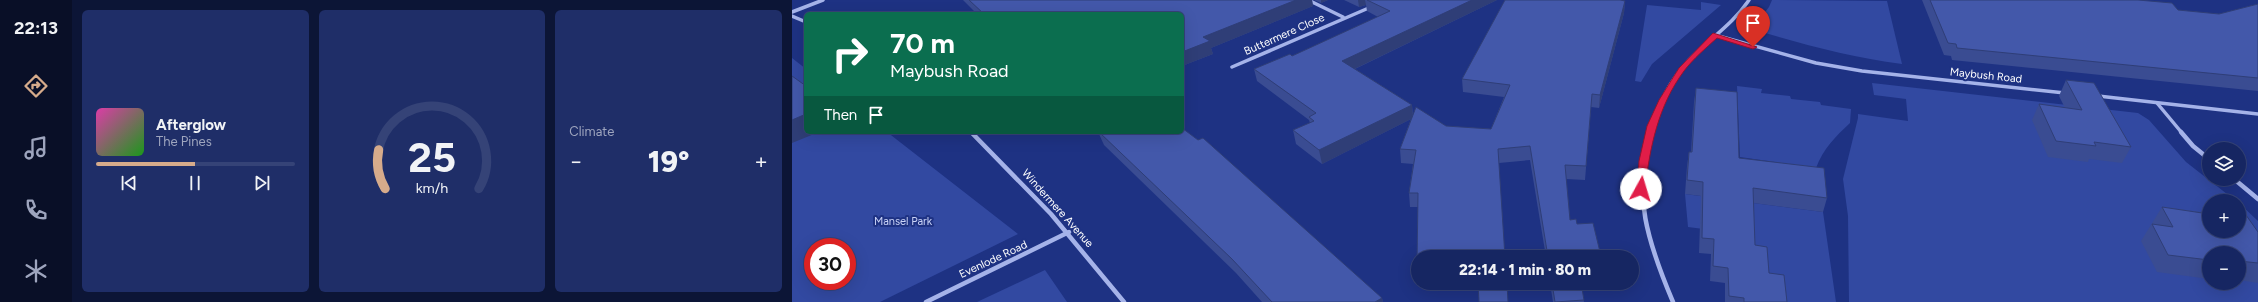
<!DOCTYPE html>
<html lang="en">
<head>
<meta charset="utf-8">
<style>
	:root { --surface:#162662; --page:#1f2e68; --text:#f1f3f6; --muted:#9ea5be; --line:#354377; --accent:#d6ab8b }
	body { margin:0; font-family:Figtree,sans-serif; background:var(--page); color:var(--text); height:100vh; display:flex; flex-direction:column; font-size:15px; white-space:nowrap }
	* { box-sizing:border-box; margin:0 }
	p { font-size:13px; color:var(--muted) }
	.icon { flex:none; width:22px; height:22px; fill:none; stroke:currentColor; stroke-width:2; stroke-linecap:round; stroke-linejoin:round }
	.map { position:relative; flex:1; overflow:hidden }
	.side { display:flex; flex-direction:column; gap:10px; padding:10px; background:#0c1536; width:720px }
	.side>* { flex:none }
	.hud { position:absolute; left:12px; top:12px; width:380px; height:122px; border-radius:6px; box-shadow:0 4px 16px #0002,0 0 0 1px var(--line); background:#0b6e4f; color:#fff; overflow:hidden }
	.fabs { position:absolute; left:1410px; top:142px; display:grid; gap:8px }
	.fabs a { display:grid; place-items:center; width:44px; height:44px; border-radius:50%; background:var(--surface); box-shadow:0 4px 16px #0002,0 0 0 1px var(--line); font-size:20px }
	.speed { position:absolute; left:12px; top:238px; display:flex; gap:8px; font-size:20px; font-weight:700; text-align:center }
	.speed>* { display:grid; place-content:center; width:52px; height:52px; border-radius:50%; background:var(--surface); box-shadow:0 4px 16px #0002,0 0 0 1px var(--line); line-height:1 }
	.speed .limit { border:6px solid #d22; background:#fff; color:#111 }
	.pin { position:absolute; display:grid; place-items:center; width:34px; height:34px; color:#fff; margin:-41px -17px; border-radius:50% 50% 50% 0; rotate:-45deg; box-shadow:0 0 4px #0007 }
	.pin .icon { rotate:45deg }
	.me { position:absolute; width:44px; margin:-22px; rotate:6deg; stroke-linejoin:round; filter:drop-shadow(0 0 3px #0008) }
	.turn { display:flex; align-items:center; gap:14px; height:84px; padding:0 20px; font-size:18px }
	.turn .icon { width:52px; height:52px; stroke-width:2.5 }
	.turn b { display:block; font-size:28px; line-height:34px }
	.then { display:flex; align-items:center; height:38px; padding:0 20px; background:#0003; gap:8px; font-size:15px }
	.big { font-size:30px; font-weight:800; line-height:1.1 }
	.side .tile { flex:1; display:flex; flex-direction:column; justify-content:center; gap:6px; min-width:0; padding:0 14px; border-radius:6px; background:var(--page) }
	.side .dial { align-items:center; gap:0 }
	.dial svg { height:104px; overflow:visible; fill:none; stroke:var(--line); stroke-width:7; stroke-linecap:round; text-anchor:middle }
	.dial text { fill:var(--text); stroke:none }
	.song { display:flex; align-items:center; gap:12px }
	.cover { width:48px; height:48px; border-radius:6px; background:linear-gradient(135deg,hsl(320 70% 55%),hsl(120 70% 35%)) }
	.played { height:4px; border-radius:2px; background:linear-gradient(90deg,var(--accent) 50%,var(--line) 50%) }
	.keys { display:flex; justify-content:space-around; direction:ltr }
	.heat { display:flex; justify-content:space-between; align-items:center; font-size:22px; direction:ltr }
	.side .tiles { flex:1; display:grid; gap:10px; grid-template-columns:repeat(3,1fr) }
	.trip { position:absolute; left:619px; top:250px; width:228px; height:40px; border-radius:20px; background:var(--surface); box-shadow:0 4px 16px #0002,0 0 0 1px var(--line); font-weight:800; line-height:40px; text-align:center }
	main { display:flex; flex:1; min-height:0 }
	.tabs { display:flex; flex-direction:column; width:72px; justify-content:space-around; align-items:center; background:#090f27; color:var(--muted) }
	.tabs .icon { width:28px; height:28px }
	.tabs .on { color:var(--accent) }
	.tabs b { font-size:18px; color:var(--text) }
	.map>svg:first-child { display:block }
</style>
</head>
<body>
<main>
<nav class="tabs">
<b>22:13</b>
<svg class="icon on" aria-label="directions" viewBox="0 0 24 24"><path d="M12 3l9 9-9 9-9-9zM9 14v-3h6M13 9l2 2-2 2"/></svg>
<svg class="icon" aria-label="music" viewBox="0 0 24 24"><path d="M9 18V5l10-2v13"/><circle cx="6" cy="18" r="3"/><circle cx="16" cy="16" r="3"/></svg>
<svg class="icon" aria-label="phone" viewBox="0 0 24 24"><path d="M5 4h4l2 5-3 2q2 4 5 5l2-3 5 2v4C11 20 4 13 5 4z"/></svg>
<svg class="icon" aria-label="climate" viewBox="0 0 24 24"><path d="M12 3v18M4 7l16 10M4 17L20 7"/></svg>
</nav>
<section class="side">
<div class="tiles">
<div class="tile">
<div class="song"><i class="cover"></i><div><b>Afterglow</b><p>The Pines</p></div></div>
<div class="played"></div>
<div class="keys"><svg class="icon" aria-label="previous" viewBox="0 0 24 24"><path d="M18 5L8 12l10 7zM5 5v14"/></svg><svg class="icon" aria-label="pause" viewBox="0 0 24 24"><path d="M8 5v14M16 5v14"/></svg><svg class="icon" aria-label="next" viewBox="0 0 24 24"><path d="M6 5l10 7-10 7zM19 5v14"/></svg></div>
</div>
<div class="tile dial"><svg viewBox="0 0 100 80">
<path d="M14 69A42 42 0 1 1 86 69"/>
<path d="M14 69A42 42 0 0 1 9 39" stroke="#d6ab8b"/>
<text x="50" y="56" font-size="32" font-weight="700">25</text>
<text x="50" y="72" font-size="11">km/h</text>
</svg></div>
<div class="tile"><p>Climate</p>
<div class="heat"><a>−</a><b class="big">19°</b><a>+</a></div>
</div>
</div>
</section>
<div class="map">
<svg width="1466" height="302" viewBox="0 0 1466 302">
	<rect width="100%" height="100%" fill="#1e3283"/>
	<!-- green -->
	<g fill="#3249a1" fill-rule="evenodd">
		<path d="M 980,0 L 1095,1 L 1110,64 C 1058,57 1010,44 960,29 L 977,7 Z"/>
		<polygon points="909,2 929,5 860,64 849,82 843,81 855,5 909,10"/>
		<path d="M 0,58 L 14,69 L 14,132 L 95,132 L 226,234 L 88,302 L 0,302 ZM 21,247 L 55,247 L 55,281 L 21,281 Z"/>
		<path d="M 1080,83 L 1346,113 L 1357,120 L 1394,162 L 1444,201 L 1417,201 L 1417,231 L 1447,231 L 1447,203 L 1466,221 L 1466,302 L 1057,302 L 1056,216 L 1051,179 L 1066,118 L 1066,114 L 1116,121 L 1114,99 L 1082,95 ZM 1417,253 L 1447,253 L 1447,283 L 1417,283 Z"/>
		<path d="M 945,86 L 970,89 L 969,93 L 998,96 L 999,99 L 1028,102 L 1029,105 L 1059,109 L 1058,123 C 1044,136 1031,149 1024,168 L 948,157 Z"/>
		<polygon points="893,194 1031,212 1044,302 989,302 959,260 958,235 896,227"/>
		<polygon points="253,270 275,302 185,302"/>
	</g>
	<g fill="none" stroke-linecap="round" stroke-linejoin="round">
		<!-- street-far1 -->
		<g stroke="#a5b3e9" stroke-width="3.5">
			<polyline points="516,0 551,17"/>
			<polyline points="0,12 31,0"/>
			<polyline points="0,16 14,22"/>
			<polyline points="923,35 1024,63 1070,71 1273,93"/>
			<polyline points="440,67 579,7"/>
			<polyline points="1306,96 1466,114"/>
			<polyline points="1365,103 1390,133"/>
			<path d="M 858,133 C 865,107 878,80 897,60 C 917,39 941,24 957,0"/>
		</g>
		<!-- street -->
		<g stroke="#a5b3e9" stroke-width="4.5">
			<polyline points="179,132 259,214 332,302"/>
			<path d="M 858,132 C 840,195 856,243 881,302"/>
			<polyline points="1389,132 1401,146 1417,159"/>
			<polyline points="1442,179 1466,199"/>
			<polyline points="134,302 277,232"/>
		</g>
	</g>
	<!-- wall -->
	<g fill="#3a4c92">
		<polygon points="171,0 520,0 521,6 419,48 421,54 390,66 390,14 185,14"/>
		<polygon points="522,0 536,0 529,3"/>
		<polygon points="552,0 705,0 563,69 620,105 621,115 654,126 699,129 712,97 671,92 670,79 713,0 831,0 831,1 833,1 832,13 807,108 799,107 793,180 774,179 778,220 785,224 808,252 808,257 754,257 738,160 707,163 626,257 626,273 625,265 626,207 618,207 617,193 621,164 609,163 608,149 619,119 530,164 504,144 501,130 518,123 517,120 465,81 462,69 500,56 586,17 575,11 574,5 567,7"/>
		<polygon points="1130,0 1346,0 1386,10 1427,14 1466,4 1466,91 1160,60 1159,56 1152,55"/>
		<polygon points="1274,80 1339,147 1330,163 1297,159 1296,162 1256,157 1240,120 1247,104 1273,108 1267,96"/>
		<polygon points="904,88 947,158 1035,198 1031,212 961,203 963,245 977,273 995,302 933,302 933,283 918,281 919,254 907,253 909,196 893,194 895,166 897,152 899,152 902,102"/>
		<polygon points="305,132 390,132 590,298 591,302 470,302 444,273 312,145 307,134"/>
		<polygon points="1415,204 1417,204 1417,231 1466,232 1466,283 1447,280 1447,253 1417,253 1417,279 1365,272 1349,241 1370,207 1409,212"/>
		<polygon points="758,283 789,283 792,302 761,302"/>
	</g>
	<!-- shaded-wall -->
	<g fill="#2f3e77">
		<polygon points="504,0 520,0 521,6 419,48 421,54 390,66 390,52 411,37"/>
		<polygon points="529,0 536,0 529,3"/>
		<polygon points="566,0 573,0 574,5 567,7"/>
		<polygon points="680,0 705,0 552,74 550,61"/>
		<polygon points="833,1 832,13 807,108 808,95"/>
		<polygon points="620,105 621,118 530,164 527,150"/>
		<polygon points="14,114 14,132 27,132 0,143 0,120"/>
		<polygon points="590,298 591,302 583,302"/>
	</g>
	<!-- building -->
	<g fill="#4358aa" stroke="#2f3e77">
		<polygon points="177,0 504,0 411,37 418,41 390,52 390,14 192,14"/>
		<polygon points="575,0 680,0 550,61 620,105 527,150 501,130 522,121 517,117 524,113 462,69 498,54 500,56 598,11"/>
		<polygon points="713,0 828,0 833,1 808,95 800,94 794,166 773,165 778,220 784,219 785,224 801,223 808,252 783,254 784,257 756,257 738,146 706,149 713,257 626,257 626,265 625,265 626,193 617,193 624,150 608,149 624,107 654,126 699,129 718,85 670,79"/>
		<polygon points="1138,0 1346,0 1380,3 1386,10 1427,14 1466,4 1466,78 1165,48 1164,44 1156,43"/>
		<polygon points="0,76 14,86 14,114 0,120"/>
		<polygon points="1274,80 1302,83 1339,147 1302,142 1304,146 1264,141 1247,104 1290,110"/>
		<polygon points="904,88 945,92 947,158 1032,168 1035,198 961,188 963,245 975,247 977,273 992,275 995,302 952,302 952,298 937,296 936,268 921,266 922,239 910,238 911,182 895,180 897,152 900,152"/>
		<polygon points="390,128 406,140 411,138 590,298 583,302 480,302 440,259 307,132 390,132"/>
		<polygon points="1370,207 1417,214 1417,231 1447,231 1447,208 1449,208 1466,232 1466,263 1447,261 1447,253 1417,253 1417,260 1376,255 1360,224 1381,227"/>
		<polygon points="686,283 715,283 716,302 687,302"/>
		<polygon points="760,283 789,283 792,300 763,302"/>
	</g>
	<!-- route -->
	<path fill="#e11d48" stroke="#92132f" d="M 921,33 L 965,47 L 961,49 L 925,38 C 914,48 901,59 892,71 C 866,106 858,147 853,189 L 849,192 L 845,191 L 847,161 L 855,126 L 867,100 L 887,68 Z"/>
	<g text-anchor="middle" stroke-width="4" stroke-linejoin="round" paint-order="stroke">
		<!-- street labels -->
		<g font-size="11" fill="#fff" stroke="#1e3283">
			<text transform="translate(492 34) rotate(-24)" y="4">Buttermere Close</text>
			<text transform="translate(1194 75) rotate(6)" y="4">Maybush Road</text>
			<text transform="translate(266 208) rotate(48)" y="4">Windermere Avenue</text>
			<text transform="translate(201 259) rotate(-25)" y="4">Evenlode Road</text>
		</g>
		<!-- park labels -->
		<g font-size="11" fill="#cad3f7" stroke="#1e3283">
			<text x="111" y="225">Mansel Park</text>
		</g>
	</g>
</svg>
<div class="fabs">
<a><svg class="icon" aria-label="layers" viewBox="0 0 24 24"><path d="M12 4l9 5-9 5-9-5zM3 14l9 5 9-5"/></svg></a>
<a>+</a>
<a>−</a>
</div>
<div class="speed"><div class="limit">30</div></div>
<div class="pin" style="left:961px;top:47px;background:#d93025"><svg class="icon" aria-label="arrive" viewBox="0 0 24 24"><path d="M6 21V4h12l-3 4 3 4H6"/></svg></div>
<svg class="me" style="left:849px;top:189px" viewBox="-20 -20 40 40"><circle r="19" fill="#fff"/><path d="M0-13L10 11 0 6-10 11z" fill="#e11d48"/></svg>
<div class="trip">22:14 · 1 min · 80 m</div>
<div class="hud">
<div class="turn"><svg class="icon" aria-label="right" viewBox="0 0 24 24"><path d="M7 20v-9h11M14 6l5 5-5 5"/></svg><div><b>70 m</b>Maybush Road</div></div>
<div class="then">Then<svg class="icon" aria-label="arrive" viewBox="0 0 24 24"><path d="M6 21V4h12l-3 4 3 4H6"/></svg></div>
</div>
</div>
</main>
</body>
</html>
